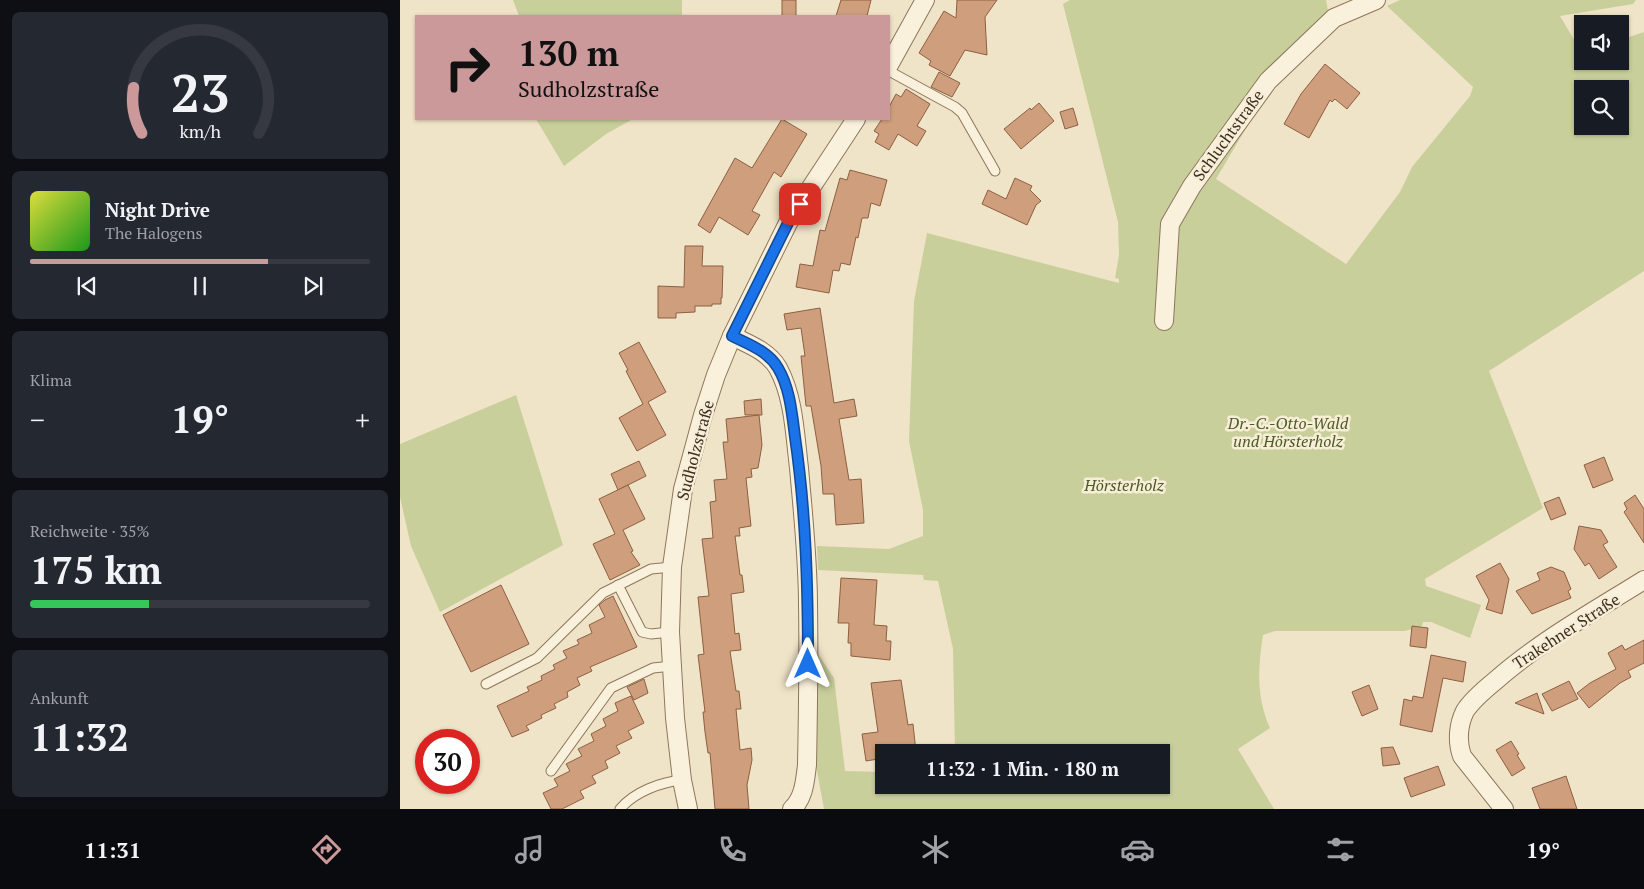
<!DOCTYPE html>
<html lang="de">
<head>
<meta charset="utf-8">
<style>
	:root { --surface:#171b24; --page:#242831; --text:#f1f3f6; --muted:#9ea1a6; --line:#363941; --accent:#cc999b }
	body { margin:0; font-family:"PT Serif",serif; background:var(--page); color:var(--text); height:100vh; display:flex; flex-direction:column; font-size:19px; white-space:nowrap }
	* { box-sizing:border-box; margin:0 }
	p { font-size:16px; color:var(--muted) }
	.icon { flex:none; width:28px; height:28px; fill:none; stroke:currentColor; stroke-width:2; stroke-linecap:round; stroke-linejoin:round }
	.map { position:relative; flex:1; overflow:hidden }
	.drawer { display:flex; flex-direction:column; gap:12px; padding:12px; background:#0d0f14; width:400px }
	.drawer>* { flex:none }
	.banner { position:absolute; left:15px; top:15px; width:475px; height:105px; border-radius:0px; box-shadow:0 1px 4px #0004; background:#cc999b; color:#111; overflow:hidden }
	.fabs { position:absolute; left:1174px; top:15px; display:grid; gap:10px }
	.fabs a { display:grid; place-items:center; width:55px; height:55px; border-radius:0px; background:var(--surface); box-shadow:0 1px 4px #0004; font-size:25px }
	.speed { position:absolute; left:15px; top:729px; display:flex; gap:10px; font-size:25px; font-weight:700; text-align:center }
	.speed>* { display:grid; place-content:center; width:65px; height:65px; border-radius:50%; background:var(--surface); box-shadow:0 1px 4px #0004; line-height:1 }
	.speed .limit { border:8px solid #d22; background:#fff; color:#111 }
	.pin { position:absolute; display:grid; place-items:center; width:42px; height:42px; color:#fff; margin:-21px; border-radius:10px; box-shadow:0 2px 8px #0006 }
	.me { position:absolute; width:55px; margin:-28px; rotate:0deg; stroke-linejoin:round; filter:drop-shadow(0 0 4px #0008) }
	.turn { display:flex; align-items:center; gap:18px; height:105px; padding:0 20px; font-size:22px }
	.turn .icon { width:65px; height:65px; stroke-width:2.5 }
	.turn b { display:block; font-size:35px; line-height:42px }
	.big { font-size:38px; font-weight:600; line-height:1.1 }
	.drawer .card { flex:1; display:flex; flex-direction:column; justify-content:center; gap:8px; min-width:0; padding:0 18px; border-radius:8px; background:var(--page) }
	.drawer .dial { align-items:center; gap:0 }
	.dial svg { height:130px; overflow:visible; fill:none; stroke:var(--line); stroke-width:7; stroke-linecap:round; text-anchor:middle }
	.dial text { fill:var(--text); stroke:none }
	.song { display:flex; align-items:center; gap:15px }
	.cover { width:60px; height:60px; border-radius:8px; background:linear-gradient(135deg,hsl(60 70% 55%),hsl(120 70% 35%)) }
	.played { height:5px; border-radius:2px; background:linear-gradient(90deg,var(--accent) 70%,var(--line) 70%) }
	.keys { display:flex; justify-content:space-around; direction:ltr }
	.heat { display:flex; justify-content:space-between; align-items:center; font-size:28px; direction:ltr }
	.charge { height:8px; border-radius:4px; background:linear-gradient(90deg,#34c759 35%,var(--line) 0) }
	.trip { position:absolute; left:475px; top:744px; width:295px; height:50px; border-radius:0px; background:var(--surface); box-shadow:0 1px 4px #0004; font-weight:600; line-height:50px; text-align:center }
	.menu { display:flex; height:80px; justify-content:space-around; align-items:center; background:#090b0e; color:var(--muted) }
	.menu .icon { width:35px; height:35px }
	.menu .on { color:var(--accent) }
	.menu b { font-size:22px; color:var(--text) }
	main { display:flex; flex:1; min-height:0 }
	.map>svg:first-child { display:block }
</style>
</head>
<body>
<main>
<section class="drawer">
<div class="card dial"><svg viewBox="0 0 100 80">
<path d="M14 69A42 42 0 1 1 86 69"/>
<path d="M14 69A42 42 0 0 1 9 41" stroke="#cc999b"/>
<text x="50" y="56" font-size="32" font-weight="700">23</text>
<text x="50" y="72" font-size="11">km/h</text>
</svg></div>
<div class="card">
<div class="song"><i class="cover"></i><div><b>Night Drive</b><p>The Halogens</p></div></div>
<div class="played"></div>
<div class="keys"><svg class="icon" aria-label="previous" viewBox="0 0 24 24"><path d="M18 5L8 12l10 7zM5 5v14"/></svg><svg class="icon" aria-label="pause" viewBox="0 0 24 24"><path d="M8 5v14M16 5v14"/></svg><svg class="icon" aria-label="next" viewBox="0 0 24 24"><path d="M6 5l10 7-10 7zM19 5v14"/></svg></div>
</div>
<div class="card"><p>Klima</p>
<div class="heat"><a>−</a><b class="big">19°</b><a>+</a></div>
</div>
<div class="card"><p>Reichweite · 35%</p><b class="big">175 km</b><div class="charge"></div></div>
<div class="card"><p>Ankunft</p><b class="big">11:32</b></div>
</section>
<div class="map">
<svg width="1244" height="809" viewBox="0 0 1244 809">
	<rect width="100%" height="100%" fill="#f0e4c8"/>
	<!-- green -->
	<g fill="#c9cf9b" fill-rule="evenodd">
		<polygon points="113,0 282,0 282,16 119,16"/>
		<path d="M 670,0 L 926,0 L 928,10 L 884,64 L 816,179 L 946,264 L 1000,192 L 1012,167 L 1070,96 L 1073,87 L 987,6 L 1000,0 L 1236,0 L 1233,4 L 1160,16 L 1182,53 L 1182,61 L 1220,61 L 1220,40 L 1244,32 L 1244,271 L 1089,371 L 1143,508 L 1025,579 L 1026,586 L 1081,605 L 1070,638 L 1031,622 L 1023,622 L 1022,626 L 1005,631 L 875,631 L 863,635 C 858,667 856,697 870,728 L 838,749 L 874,809 L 424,809 L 417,771 L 416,651 L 434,678 L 445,771 L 484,772 L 484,785 L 761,785 L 761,752 L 555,752 L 553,649 L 538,581 L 524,580 L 523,575 L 418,570 L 417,546 L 489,549 L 523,536 L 523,510 L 509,441 L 514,301 L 527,233 L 719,283 L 719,279 L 715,278 L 719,255 L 718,222 L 663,4 ZM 1182,89 L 1220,89 L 1220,126 L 1182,126 Z"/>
		<polygon points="136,119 233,119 206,134 164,166"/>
		<polygon points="116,395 163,545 40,612 11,546 0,497 0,444"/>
	</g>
	<!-- building -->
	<g fill="#cf9f7d" stroke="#8d5f41">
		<rect x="382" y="0" width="14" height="16"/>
		<polygon points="441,0 471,0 467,16 436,16"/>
		<polygon points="557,0 597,0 585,17 587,55 565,50 550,76 529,65 531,61 519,53 544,11 556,18"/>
		<polygon points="925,64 960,93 947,109 935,99 932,102 930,100 909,138 884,124 901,94"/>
		<polygon points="539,72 560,83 552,97 531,87"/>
		<polygon points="506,89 530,104 517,126 526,131 517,146 498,134 489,150 475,142 479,134 474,131 482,119 489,119 489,107 496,94 501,97"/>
		<polygon points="639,103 654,121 621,149 604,129 630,108 631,110"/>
		<polygon points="673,108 678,125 665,129 660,112"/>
		<polygon points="382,119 407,134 381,177 374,172 352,211 360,215 348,235 319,217 310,233 298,225 335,158 352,168"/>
		<polygon points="450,170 487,180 480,206 471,203 468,218 462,218 458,238 456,237 450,265 441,263 439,271 433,270 429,293 396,287 400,264 413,266 420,230 425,231 440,178 447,180"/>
		<polygon points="615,178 632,186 630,190 641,201 636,205 627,225 582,204 588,190 606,199"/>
		<polygon points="285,246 303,246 302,266 323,266 322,298 321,298 321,304 312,304 312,306 295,306 295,312 276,313 276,318 258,318 258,286 284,287"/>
		<polygon points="420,308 434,403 454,399 457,416 439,419 449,480 461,479 464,523 436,525 434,494 423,494 421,466 411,406 406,406 401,356 405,356 401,328 387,330 384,314"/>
		<polygon points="239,342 266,392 248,402 266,435 237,451 219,418 243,404 226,371 228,370 219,353"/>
		<polygon points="361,399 362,415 345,415 344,401"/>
		<polygon points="359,415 362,445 358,468 351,469 352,477 346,478 351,526 339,528 340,536 335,536 340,575 342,575 344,592 331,594 335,634 339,633 341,650 330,651 336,691 339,691 341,709 336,709 340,750 351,748 352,760 347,785 349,809 315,809 310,753 308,753 305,732 303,712 305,712 298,655 304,654 298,597 309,596 302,539 313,538 310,502 316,501 314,480 327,479 323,442 328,442 326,419"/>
		<polygon points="1204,457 1213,480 1193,488 1184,465"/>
		<polygon points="239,461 246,476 218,490 211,474"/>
		<polygon points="228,485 245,519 223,530 233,551 231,552 240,565 210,580 193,544 215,534 199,499"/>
		<polygon points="1235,495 1244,509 1244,543 1224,512 1227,509 1224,503"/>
		<polygon points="1159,497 1166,514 1151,520 1144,503"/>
		<polygon points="1179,526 1201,530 1208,542 1203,545 1217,567 1199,579 1189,563 1185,566 1174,549"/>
		<polygon points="1100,563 1109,579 1102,614 1086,609 1089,600 1076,576"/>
		<polygon points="1151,567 1164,572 1171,589 1168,591 1171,598 1132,614 1116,591 1140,580 1137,573"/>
		<polygon points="441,578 477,580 474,625 487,626 486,641 491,641 490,660 451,656 451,643 448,643 449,623 438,623"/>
		<polygon points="101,585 129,644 71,672 43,615"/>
		<polygon points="213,596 237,647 190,667 192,671 177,678 180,685 167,692 168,697 154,704 156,708 141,715 142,718 126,726 129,730 112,737 97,706 129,691 127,687 142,680 141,676 155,669 153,665 167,658 163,651 179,644 177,640 192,633 189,625 205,617 199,605 205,600"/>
		<polygon points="1012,626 1028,628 1026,648 1010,646"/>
		<polygon points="1244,640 1244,663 1228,671 1231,677 1220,683 1189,708 1177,693 1190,683 1216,669 1208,653 1222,645 1225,650"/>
		<polygon points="1031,655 1066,662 1063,682 1043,678 1032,732 1000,725 1004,699 1012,701 1013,696 1023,698"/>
		<polygon points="244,679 248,693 234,700 227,687"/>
		<polygon points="501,680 508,725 513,724 516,752 484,752 484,758 466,761 462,734 478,732 471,683"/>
		<polygon points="1169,681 1178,699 1152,711 1142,694"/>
		<polygon points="969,685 978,709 962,716 952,692"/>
		<polygon points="1137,693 1144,714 1115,703"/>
		<polygon points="231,696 244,723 228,731 232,738 216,746 220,753 205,761 208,768 192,776 196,783 180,791 184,798 162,809 151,809 143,793 158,786 154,779 170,771 166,764 182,756 178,749 194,741 191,734 206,726 203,719 218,711 215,703"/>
		<polygon points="1111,741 1119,754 1117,755 1125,768 1112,776 1096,750"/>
		<polygon points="993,747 1000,764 983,766 981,748"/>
		<polygon points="1038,766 1045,785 1011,797 1004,778"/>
		<polygon points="1166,776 1177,809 1140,809 1132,788"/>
	</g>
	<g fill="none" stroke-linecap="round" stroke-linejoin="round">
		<!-- service casing -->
		<g stroke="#8d765c" stroke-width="11">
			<g id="service">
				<polyline points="489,71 555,107 562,113 595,171"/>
				<polyline points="218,585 242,632 251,634 270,632"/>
				<polyline points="86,684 137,658 203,593 251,569 272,567"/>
				<polyline points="151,771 211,688 253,668 272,666"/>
				<path d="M 220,809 C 234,792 261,782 282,780"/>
			</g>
		</g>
		<!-- minor casing -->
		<g stroke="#8d765c" stroke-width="20">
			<g id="minor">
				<polyline points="489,65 525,0"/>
				<polyline points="764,321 770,224 792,186 868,81 934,18 976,0"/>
				<path d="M 332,336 C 348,344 368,351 378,368 C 394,397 395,436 399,468 C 403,514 408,559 408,605 C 409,658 408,712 407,765 C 405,781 404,798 392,809"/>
				<polyline points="288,809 282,780 275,718 270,632 272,567 283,489 303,415 316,375 332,336 389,221 456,119"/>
				<path d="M 1104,809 L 1062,756 C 1057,742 1058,725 1065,711 C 1072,700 1084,690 1095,681 C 1140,641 1193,612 1244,580"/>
			</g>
		</g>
		<!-- service -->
		<use href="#service" stroke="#faf1dc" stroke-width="9"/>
		<!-- minor -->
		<use href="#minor" stroke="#faf1dc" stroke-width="18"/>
	</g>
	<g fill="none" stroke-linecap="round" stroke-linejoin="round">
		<!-- route casing -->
		<g stroke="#114b97" stroke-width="12">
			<path id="route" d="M 400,204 L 389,221 L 332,336 C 348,344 368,351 378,368 C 390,388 392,414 395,437 C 406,512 408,588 408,664"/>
		</g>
		<!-- route -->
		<use href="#route" stroke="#1a73e8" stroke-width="9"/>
	</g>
	<g text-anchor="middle" stroke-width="5" stroke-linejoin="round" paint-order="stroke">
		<!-- street labels -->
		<g font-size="16" fill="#3d2e20" stroke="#f7eed8">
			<text transform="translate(828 135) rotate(-54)" y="6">Schluchtstraße</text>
			<text transform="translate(295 450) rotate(-75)" y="6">Sudholzstraße</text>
			<text transform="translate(1166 631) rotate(-33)" y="6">Trakehner Straße</text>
		</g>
		<!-- park labels -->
		<g font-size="16" font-style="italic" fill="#4d5a26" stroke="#f7eed8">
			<text x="888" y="429">Dr.-C.-Otto-Wald<tspan x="888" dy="18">und Hörsterholz</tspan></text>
			<text x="724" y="491">Hörsterholz</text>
		</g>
	</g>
</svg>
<div class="fabs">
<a><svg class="icon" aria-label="sound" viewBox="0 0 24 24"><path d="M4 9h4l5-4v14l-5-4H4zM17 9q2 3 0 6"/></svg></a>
<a><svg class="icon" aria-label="search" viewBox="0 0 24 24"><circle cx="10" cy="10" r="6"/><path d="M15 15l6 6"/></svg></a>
</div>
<div class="speed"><div class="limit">30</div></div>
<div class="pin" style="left:400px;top:204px;background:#d93025"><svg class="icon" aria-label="arrive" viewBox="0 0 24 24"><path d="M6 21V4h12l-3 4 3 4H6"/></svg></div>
<svg class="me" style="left:408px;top:664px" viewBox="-20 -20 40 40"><path d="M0-17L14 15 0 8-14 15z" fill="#1a73e8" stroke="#fff" stroke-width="4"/></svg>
<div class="trip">11:32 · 1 Min. · 180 m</div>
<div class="banner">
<div class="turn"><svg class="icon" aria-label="right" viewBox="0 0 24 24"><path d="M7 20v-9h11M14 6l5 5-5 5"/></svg><div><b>130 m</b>Sudholzstraße</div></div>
</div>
</div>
</main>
<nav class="menu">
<b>11:31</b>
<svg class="icon on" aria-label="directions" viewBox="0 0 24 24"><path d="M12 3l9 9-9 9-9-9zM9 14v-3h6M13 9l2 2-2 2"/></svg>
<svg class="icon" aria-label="music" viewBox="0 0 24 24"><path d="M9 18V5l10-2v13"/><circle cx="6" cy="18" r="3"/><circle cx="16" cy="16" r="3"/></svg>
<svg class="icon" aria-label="phone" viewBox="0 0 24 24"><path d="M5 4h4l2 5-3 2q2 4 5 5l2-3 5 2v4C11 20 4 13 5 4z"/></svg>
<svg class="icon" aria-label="climate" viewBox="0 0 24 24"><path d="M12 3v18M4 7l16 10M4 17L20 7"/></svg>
<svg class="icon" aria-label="car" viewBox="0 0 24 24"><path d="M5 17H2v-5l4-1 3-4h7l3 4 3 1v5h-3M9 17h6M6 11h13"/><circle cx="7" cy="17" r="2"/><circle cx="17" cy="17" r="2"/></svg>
<svg class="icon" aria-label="filters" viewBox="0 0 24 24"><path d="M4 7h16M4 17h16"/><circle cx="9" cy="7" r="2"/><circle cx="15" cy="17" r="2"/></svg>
<b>19°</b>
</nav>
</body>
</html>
